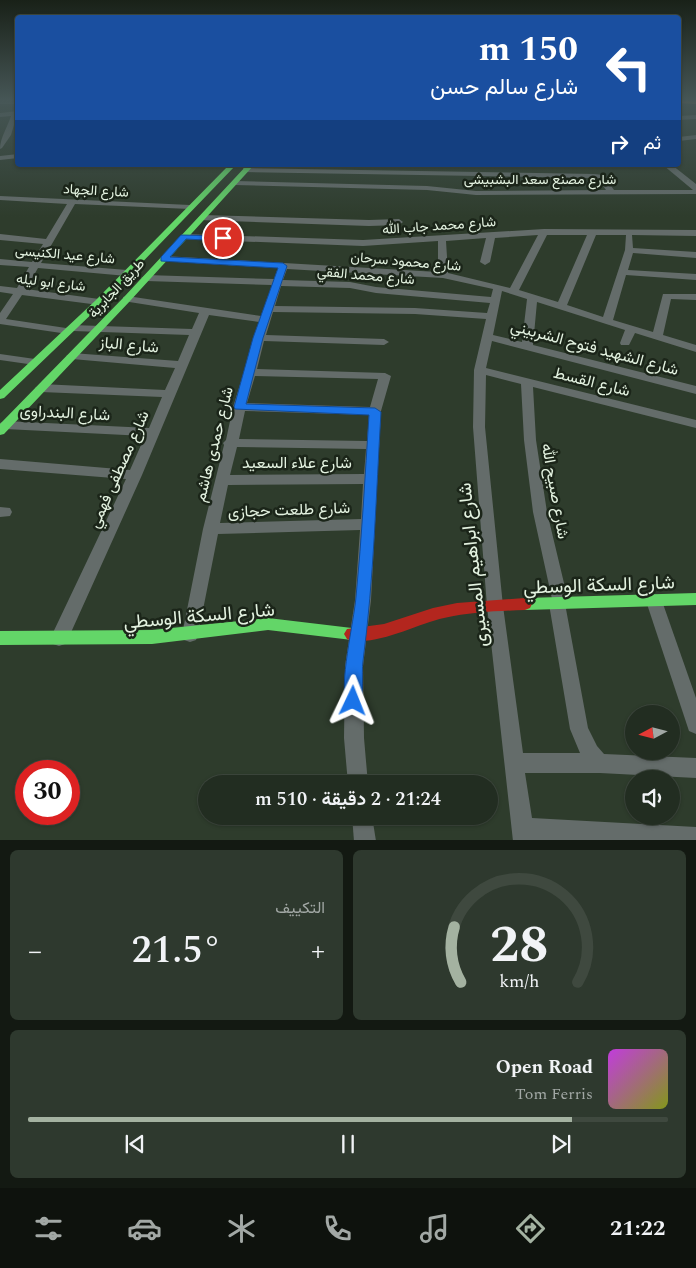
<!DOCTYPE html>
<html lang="ar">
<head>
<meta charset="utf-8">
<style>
	:root { --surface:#222d21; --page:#2e392e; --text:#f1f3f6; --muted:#a2a8a5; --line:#3f493f; --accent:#a4b2a1 }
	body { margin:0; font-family:Spectral,Vazirmatn,serif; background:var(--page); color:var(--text); direction:rtl; height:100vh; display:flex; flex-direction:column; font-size:19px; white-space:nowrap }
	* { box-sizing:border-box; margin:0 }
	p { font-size:16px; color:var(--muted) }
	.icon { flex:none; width:28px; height:28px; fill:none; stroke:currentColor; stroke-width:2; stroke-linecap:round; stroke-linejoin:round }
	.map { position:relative; height:840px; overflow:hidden; direction:ltr }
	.sheet { display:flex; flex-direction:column; gap:10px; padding:10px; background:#131912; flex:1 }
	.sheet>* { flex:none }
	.guide { position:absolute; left:15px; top:15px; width:666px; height:152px; border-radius:5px; box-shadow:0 1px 4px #0004,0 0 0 1px var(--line); direction:rtl; background:#1a4fa0; color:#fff; overflow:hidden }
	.needle { width:32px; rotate:263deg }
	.buttons { position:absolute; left:625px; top:705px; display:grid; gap:10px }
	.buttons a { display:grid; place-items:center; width:55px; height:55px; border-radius:50%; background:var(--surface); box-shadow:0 1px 4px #0004,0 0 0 1px var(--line); font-size:25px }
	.speed { position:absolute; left:15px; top:760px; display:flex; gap:10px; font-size:25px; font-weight:700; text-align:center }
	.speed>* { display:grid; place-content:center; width:65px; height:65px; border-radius:50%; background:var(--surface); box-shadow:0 1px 4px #0004,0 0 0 1px var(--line); line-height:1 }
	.speed .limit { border:8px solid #d22; background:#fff; color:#111 }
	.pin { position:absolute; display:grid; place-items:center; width:42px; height:42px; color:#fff; margin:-21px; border:2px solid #fff; border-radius:50%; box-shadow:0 1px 5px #0007 }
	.me { position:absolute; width:55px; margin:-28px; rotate:2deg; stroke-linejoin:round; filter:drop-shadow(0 0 4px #0008) }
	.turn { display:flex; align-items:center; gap:18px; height:105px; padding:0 20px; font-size:22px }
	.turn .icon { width:65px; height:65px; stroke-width:2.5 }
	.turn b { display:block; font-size:35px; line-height:42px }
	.then { display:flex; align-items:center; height:48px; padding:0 20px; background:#0003; gap:10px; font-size:19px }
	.big { font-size:38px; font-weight:600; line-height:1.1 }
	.sheet .widget { flex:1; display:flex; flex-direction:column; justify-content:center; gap:8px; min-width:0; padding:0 18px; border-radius:8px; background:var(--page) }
	.sheet .dial { align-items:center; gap:0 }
	.dial svg { height:130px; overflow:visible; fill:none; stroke:var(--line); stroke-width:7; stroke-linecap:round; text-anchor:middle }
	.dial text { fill:var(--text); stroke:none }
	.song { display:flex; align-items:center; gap:15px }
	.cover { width:60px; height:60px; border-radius:8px; background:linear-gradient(135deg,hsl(290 70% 55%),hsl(70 70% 35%)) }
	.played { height:5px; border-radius:2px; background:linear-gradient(90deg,var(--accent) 85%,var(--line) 85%) }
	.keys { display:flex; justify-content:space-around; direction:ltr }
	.heat { display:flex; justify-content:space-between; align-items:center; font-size:28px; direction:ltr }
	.sheet .tiles { flex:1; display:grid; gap:10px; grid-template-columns:1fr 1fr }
	.widget:last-child { grid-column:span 2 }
	.trip { position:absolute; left:198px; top:775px; width:300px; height:50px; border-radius:25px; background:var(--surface); box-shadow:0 1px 4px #0004,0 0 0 1px var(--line); font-weight:600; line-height:50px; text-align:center; direction:rtl }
	.dock { display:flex; height:80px; justify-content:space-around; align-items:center; background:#0e120d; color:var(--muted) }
	.dock .icon { width:35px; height:35px }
	.dock .selected { color:var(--accent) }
	.dock b { font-size:22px; color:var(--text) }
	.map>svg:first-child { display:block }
</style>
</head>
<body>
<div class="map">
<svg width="696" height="841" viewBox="0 0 696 841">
	<rect width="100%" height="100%" fill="#2e3c2c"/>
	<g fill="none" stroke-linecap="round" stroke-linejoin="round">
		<!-- street -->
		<g fill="#646c6a" fill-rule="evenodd">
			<rect x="0" y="100" width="18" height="4"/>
			<path d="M 18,111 L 11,135 L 2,148 L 0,149 C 0,138 8,126 11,116 L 0,117 L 0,113 Z"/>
			<polygon points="696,115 696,119 679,120 679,116"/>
			<polygon points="696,135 696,139 679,141 679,137"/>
			<polygon points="18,154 18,158 0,160 0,156"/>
			<polygon points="663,165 672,165 696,184 696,194 476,195 427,190 235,185 231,183 235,181 427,186 476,191 606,190 598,179 594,178 243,172 243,168 246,168 594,174 603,175 614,190 693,190"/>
			<path d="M 0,196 L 190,205 L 194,207 L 190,209 L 75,204 L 41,263 L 127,270 L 132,273 L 127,276 L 38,268 L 26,289 L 99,299 L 104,302 L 99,305 L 22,295 L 6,319 L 66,328 L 71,325 L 192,329 L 199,313 L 123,301 L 123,297 L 127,296 L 261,316 L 272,285 L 146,281 L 141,278 L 146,275 L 274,279 L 278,268 L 161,261 L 161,257 L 164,256 L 438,272 L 438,241 L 363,246 L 181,239 L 181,235 L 184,234 L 363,240 L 544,229 L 696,230 L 696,236 L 632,235 L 633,248 L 696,252 L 696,258 L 633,253 L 628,270 L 696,274 L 696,280 L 626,275 L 613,320 L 653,332 L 663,294 L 696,294 L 696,300 L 671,299 L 663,335 L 696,345 L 696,352 L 635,333 L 629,345 L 621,345 L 620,343 L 625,330 L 537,302 L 533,345 L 696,386 L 696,394 L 492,341 L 486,368 L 696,420 L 696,428 L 533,387 L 536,440 L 547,512 L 569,604 L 566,609 L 588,728 L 597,746 L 604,754 L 696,758 L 696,778 L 600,773 L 525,773 L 532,818 L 696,827 L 696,841 L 513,841 L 487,606 L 473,427 L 474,370 L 486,319 L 415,314 L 273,312 L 266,335 L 384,339 L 389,342 L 384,345 L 264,341 L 257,369 L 385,373 L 391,376 L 381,411 L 371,600 L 363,666 L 364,738 L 368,784 L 348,784 L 344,738 L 345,666 L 355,600 L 360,530 L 218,534 L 198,635 L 196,640 L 190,642 L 184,640 L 182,635 L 203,529 L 224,445 L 223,443 L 226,440 L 233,407 L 254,340 L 253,338 L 259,322 L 209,315 L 142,475 L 68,639 L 65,644 L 59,646 L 53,644 L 50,639 L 126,479 L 0,469 L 0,459 L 130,470 L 145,436 L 5,429 L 1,428 L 0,423 L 5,421 L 149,428 L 162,397 L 41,392 L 35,388 L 41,384 L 165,390 L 175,368 L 72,359 L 66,356 L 72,353 L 178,361 L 189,335 L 73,331 L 68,334 L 0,324 L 0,313 L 13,294 L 0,292 L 0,286 L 17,288 L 29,267 L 0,265 L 0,259 L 32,262 L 43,244 L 0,240 L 0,234 L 46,239 L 67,204 L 0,200 ZM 538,235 L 510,288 L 448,273 L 446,241 L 486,238 L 480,262 L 485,265 L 490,262 L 495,238 ZM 547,235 L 587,235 L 558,302 L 519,290 ZM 596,235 L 626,235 L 625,250 L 603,317 L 567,305 ZM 287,269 L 443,278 L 493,289 L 491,297 L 376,287 L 350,282 L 283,280 ZM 281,286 L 350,288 L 376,293 L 490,303 L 487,313 L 415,308 L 275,306 ZM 502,291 L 527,299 L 522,342 L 493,335 ZM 486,375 L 521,384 L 524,440 L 533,512 L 552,599 L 549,604 L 570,729 L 580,753 L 523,753 L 503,606 L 485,427 ZM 255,376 L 378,379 L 370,407 L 247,403 ZM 245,411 L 369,415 L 367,441 L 239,439 ZM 237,447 L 366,449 L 364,474 L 230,475 ZM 363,484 L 361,519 L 220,523 L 228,485 Z"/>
			<polygon points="202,215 369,220 399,219 403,222 399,225 369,226 199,220 198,218"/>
			<polygon points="0,354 35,359 41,362 35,365 0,360"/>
			<polygon points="0,507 10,508 12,512 10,516 0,517"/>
			<polygon points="654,594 660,596 662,601 696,698 696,734 689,731 687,725 646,601 648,596"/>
			<polygon points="352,816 372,816 376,841 354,841"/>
		</g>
		<!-- fast -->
		<g fill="#63d668" fill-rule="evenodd">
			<polygon points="229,165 236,165 102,304 4,398 0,399 0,390 96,300"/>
			<polygon points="247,165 254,165 130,301 4,434 0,435 0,424 124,297"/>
			<polygon points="696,593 696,605 525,610 520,608 518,604 520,600 525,598"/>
			<polygon points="268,618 352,628 357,629 360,634 357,639 352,640 268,630 152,644 0,645 0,631 152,630"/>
		</g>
		<!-- slow -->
		<polygon fill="#ff974d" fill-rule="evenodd" points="679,99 696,100 696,104 679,103"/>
		<!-- jam -->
		<path fill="#b3261e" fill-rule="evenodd" d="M 525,598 L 530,600 L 532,604 L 530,608 L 525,610 C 498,611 471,612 444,618 C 416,624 374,648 347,639 L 344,634 L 347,629 L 384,624 L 433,608 L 457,603 Z"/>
	</g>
	<!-- sky -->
	<linearGradient id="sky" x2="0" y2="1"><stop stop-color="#192118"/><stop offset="0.46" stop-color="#465656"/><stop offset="1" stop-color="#465656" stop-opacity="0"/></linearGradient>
	<rect width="696" height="217" fill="url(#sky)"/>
	<!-- route -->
	<path fill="#1a73e8" stroke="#114b97" d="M 181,235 L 223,236 L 227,238 L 223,241 L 186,239 L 170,257 L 283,263 L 287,266 L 263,338 L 246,404 L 375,408 L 381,412 C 376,495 374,578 363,661 C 361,675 365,693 359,706 L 353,709 L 347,706 C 338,686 354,622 356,597 C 362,536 365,476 369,415 L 235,409 L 234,407 L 253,338 L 278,268 L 161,261 L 161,257 Z"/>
	<g text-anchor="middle" stroke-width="5" stroke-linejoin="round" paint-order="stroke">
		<!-- far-street labels -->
		<g font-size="14" fill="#e3f2e0" stroke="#1b2519">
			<text x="540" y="184">شارع مصنع سعد البشبيشى</text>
			<text transform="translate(96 190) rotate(3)" y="5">شارع الجهاد</text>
			<text transform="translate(439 225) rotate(-4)" y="5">شارع محمد جاب الله</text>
			<text transform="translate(65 254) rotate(5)" y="5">شارع عيد الكنيسى</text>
			<text transform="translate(406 261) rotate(5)" y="5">شارع محمود سرحان</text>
			<text transform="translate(366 275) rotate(5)" y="5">شارع محمد الفقي</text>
			<text transform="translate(51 282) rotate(7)" y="5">شارع ابو ليله</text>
			<text transform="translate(116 288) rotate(-47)" y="5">طريق الجابرية</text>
		</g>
		<!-- street labels -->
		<g font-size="16" fill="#e3f2e0" stroke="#1b2519">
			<text transform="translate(129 344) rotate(5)" y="6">شارع الباز</text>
			<text transform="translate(595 347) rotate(15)" y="6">شارع الشهيد فتوح الشربيني</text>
			<text transform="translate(592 381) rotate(14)" y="6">شارع القسط</text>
			<text transform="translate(65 412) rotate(3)" y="6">شارع البندراوى</text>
			<text transform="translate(213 444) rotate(-76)" y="6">شارع حمدى هاشم</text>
			<text x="297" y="468">شارع علاء السعيد</text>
			<text transform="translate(118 469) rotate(-66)" y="6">شارع مصطفى فهمي</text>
			<text transform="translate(556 491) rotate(80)" y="6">شارع صبيح الله</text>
			<text transform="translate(289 509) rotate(-2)" y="6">شارع طلعت حجازى</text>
		</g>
		<!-- near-street labels -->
		<g font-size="19" fill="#e3f2e0" stroke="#1b2519">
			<text transform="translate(472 565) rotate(-96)" y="7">شارع ابراهيم المسيرى</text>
			<text transform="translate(599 584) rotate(-2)" y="7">شارع السكة الوسطي</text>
			<text transform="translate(199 615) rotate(-5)" y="7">شارع السكة الوسطي</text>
		</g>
	</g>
</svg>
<div class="buttons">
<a><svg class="needle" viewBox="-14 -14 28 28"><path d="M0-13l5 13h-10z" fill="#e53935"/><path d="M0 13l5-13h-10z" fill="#a2a8a5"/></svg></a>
<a><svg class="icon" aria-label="sound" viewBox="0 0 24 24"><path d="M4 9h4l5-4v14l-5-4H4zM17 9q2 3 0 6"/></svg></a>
</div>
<div class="speed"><div class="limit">30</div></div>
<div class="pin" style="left:223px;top:238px;background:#d93025"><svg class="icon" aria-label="arrive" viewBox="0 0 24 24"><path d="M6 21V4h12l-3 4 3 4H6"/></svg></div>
<svg class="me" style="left:353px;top:701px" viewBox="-20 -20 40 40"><path d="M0-17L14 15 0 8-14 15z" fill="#1a73e8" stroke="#fff" stroke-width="4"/></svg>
<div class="trip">21:24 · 2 دقيقة · 510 m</div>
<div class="guide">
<div class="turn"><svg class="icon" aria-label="left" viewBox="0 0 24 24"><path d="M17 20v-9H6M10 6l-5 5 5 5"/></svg><div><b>150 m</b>شارع سالم حسن</div></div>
<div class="then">ثم<svg class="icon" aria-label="right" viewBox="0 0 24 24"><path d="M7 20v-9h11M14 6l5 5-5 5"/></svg></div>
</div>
</div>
<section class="sheet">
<div class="tiles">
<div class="widget dial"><svg viewBox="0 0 100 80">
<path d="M14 69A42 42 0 1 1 86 69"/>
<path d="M14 69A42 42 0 0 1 10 35" stroke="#a4b2a1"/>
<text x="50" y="56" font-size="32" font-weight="700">28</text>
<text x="50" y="72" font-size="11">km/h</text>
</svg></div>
<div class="widget"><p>التكييف</p>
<div class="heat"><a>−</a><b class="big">21.5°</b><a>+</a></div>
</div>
<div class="widget">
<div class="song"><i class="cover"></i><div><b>Open Road</b><p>Tom Ferris</p></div></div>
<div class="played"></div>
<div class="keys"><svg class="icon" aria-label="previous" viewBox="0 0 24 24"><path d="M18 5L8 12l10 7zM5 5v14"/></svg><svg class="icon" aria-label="pause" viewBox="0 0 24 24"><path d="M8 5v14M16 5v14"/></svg><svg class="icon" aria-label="next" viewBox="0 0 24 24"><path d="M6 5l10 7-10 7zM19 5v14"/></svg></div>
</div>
</div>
</section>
<nav class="dock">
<b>21:22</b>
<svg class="icon selected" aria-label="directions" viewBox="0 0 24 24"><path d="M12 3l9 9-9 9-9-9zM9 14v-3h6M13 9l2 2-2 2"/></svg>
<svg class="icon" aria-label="music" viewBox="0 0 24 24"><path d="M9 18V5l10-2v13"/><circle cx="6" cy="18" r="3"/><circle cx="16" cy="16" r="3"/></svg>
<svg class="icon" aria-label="phone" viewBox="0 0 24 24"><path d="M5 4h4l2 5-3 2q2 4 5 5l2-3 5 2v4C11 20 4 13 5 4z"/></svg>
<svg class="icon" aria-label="climate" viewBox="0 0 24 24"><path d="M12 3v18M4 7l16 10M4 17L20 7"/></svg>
<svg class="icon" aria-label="car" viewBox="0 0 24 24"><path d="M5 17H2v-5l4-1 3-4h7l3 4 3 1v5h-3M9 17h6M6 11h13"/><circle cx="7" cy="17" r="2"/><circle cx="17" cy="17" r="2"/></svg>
<svg class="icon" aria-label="filters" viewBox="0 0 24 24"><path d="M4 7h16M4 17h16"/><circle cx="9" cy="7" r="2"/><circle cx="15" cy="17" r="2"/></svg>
</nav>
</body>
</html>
